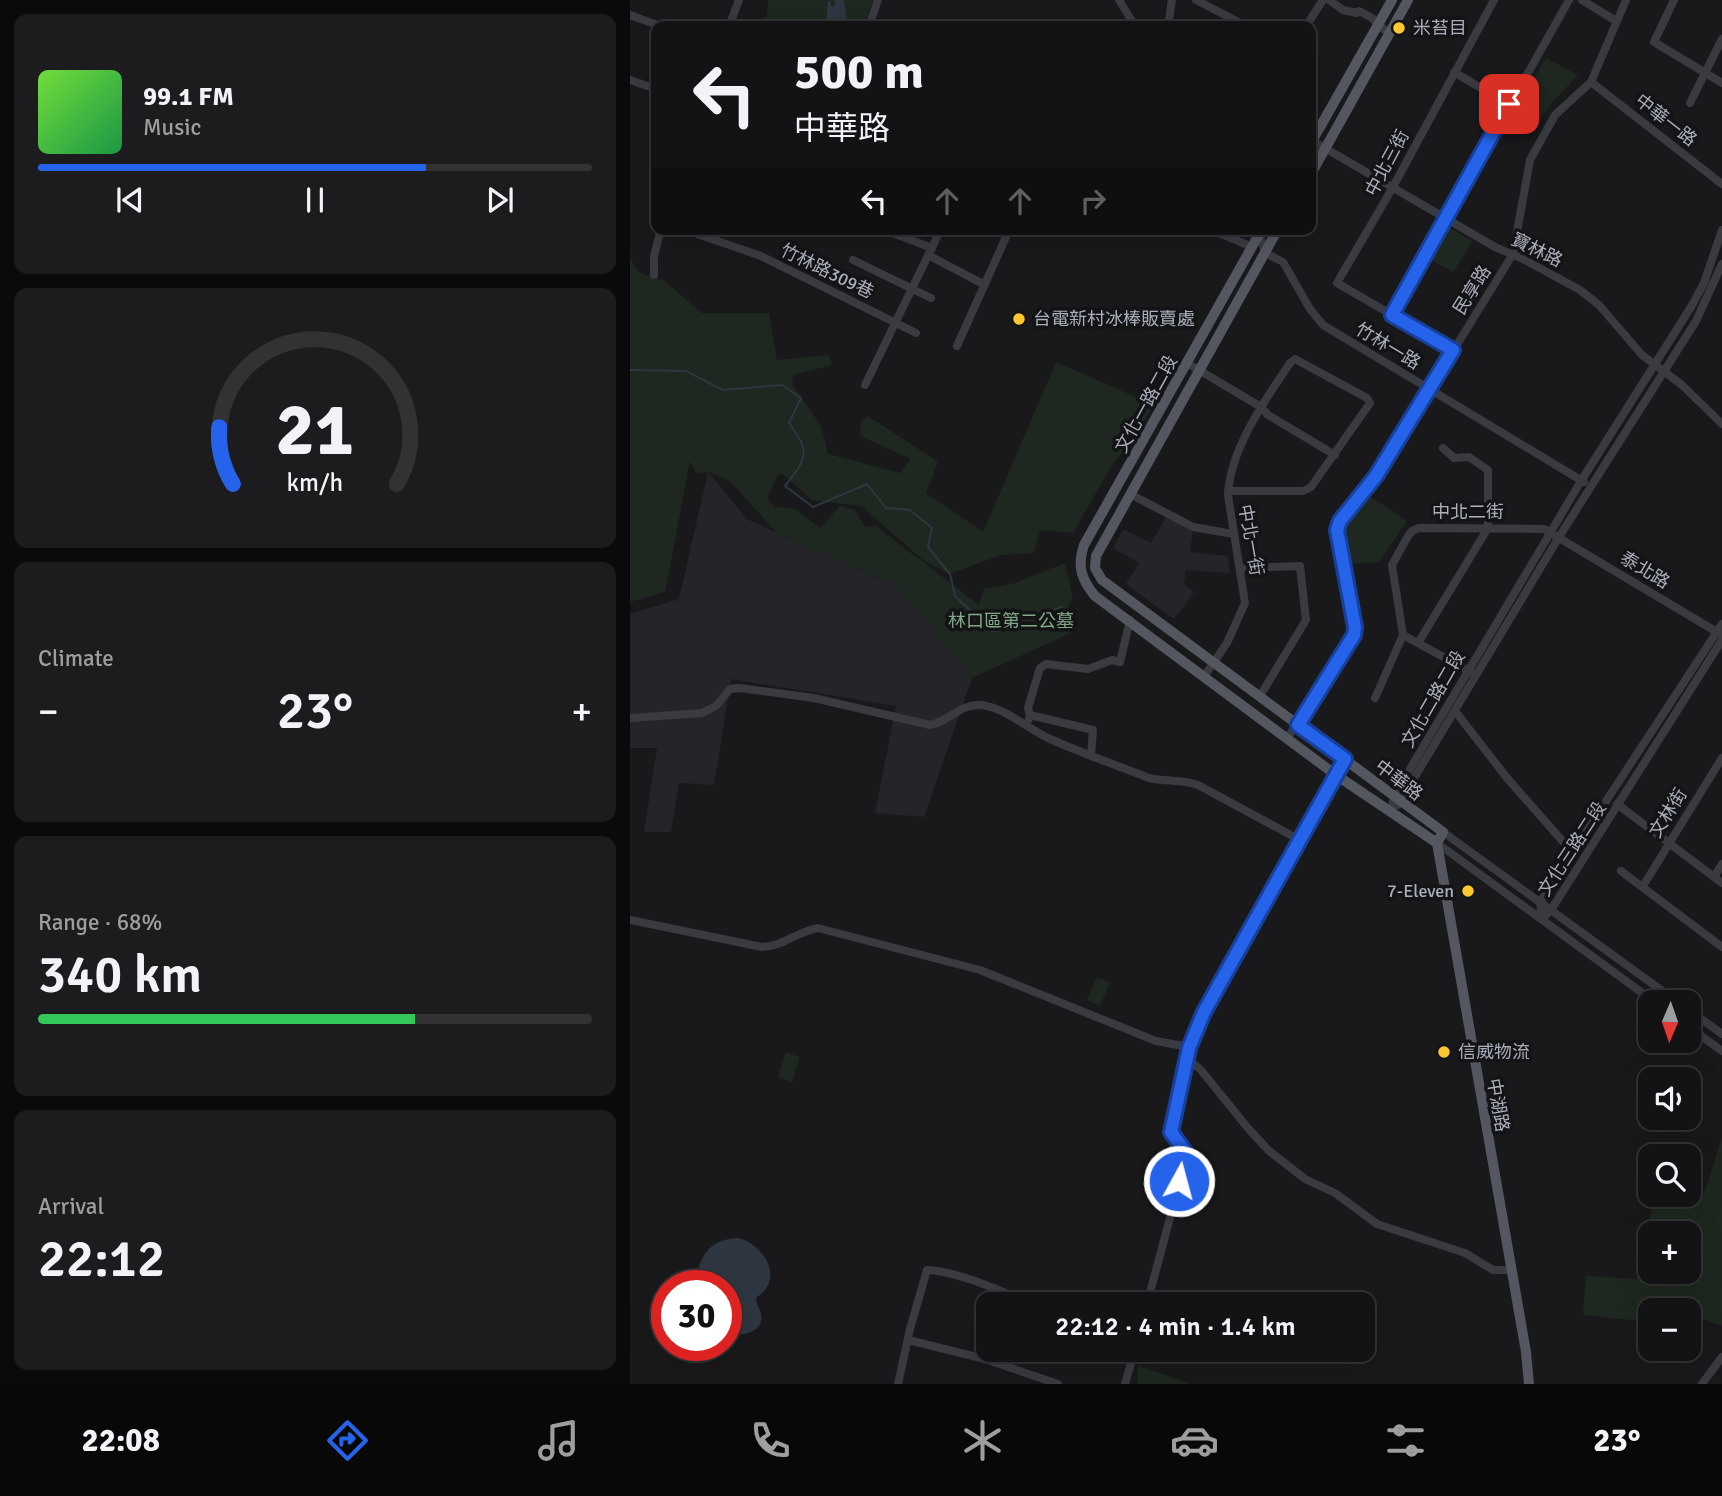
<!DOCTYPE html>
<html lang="en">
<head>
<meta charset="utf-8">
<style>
	:root { --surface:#131315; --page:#1c1c1e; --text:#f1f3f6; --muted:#9d9ea0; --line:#323234; --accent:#2563eb }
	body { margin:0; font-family:Signika,"Noto Sans TC",sans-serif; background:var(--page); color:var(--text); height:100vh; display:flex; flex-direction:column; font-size:26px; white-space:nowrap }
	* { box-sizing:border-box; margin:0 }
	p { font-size:23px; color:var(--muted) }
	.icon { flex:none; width:38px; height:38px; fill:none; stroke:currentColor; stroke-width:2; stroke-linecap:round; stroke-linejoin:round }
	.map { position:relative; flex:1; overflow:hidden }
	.sheet { display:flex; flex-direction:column; gap:14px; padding:14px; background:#0a0a0c; width:630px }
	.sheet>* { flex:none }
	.banner { position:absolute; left:21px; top:21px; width:665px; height:214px; border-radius:14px; box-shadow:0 7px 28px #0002,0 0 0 2px var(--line); background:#131315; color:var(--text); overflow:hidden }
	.needle { width:46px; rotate:182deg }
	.tools { position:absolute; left:1008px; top:990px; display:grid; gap:14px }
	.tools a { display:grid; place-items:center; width:63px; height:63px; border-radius:14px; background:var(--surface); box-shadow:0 7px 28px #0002,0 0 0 2px var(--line); font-size:35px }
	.speed { position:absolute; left:21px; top:1270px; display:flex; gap:14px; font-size:35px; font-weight:700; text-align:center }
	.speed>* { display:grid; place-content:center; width:91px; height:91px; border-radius:50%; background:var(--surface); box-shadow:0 7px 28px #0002,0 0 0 2px var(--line); line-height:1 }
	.speed .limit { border:10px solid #d22; background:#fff; color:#111 }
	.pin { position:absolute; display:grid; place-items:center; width:60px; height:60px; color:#fff; margin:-30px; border-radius:14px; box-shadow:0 4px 10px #0006 }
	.me { position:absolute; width:77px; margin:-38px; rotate:7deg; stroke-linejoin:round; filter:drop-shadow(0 0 5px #0008) }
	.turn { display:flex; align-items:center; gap:24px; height:147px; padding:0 28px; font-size:32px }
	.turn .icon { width:91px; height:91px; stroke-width:2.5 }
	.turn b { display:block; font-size:49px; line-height:60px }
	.lanes { display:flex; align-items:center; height:66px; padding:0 28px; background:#0003; justify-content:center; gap:35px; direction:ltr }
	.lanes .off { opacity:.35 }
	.big { font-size:52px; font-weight:600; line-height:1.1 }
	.sheet .tile { flex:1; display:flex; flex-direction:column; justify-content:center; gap:10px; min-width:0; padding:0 24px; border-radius:14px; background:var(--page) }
	.sheet .dial { align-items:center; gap:0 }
	.dial svg { height:182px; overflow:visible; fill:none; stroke:var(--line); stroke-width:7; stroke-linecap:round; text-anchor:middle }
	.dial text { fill:var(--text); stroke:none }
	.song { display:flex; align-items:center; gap:21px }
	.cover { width:84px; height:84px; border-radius:10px; background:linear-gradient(135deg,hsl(100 70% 55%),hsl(140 70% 35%)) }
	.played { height:7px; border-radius:4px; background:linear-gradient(90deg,var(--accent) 70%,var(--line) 70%) }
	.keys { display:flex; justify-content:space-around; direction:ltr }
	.heat { display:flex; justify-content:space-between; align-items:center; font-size:38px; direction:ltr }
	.charge { height:10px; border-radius:5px; background:linear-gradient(90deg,#34c759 68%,var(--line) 0) }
	.trip { position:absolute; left:346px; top:1292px; width:399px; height:70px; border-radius:14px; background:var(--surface); box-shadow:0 7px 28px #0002,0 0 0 2px var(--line); font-weight:600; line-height:70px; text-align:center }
	.dock { display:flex; height:112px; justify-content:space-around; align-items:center; background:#080808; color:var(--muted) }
	.dock .icon { width:49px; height:49px }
	.dock .on { color:var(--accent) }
	.dock b { font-size:32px; color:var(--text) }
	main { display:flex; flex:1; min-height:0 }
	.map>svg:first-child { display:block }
</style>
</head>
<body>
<main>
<section class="sheet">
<div class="tile">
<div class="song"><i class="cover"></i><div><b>99.1 FM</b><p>Music</p></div></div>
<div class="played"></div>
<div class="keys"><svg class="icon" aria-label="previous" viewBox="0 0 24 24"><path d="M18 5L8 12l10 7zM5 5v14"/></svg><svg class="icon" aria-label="pause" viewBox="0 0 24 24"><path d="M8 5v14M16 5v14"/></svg><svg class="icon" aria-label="next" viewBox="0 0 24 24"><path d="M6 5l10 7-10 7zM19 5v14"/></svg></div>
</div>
<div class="tile dial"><svg viewBox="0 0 100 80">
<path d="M14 69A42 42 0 1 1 86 69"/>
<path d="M14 69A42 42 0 0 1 8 44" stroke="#2563eb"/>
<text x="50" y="56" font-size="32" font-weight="700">21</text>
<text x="50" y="72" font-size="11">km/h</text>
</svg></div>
<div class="tile"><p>Climate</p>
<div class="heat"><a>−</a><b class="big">23°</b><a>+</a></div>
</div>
<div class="tile"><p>Range · 68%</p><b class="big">340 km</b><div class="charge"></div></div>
<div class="tile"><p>Arrival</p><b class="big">22:12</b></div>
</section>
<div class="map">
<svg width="1092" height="1384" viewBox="0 0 1092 1384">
	<rect width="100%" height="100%" fill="#19191c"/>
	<!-- built -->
	<g fill="#252529">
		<polygon points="78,472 117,519 268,587 342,678 294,817 245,813 266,706 101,679 84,785 49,783 41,832 14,832 27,748 0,748 0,614 49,599"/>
		<polygon points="537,516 563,530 560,552 598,556 600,573 556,570 554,584 564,592 544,619 496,584 509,563 483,548 493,529 521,543"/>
	</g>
	<!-- green -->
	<g fill="#1e2720" fill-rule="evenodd">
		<polygon points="138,0 243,0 234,26 128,26 127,20 137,17"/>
		<polygon points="916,58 948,75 918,107 902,133 880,118"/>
		<polygon points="816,226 843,241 823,272 795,257"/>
		<polygon points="0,259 10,273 33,280 72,313 139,313 147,360 199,355 202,365 163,375 162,384 191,426 198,454 270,473 281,459 230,436 231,422 238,416 308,462 296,493 353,532 426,362 524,405 502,440 482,465 443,533 410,530 404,553 371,555 319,574 293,560 231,506 182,500 153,474 148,475 137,498 145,507 163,508 190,528 210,506 225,510 235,527 246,526 349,605 354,589 385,583 435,563 443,598 438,607 441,633 342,678 268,587 146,532 100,481 78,472 66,473 60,461 35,592 0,602"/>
		<path d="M 738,495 L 777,521 L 749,562 L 721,564 C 709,521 710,528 738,495 Z"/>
		<polygon points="467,977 480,982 470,1006 457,1000"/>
		<polygon points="156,1052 170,1057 162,1082 148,1077"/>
		<path d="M 1092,1138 L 1092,1326 L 1059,1314 L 1059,1311 L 1049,1311 L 1038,1307 L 1036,1311 L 1020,1311 L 1020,1322 L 953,1315 L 956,1276 L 1007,1279 L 1025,1195 L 1059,1195 L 1073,1197 ZM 1020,1234 L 1059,1234 L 1059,1272 L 1020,1272 Z"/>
		<polygon points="508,1365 560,1384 507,1384"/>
	</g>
	<!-- water -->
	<g fill="#2e3741">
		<polygon points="205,0 214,0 217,22 215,26 202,26 201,23 196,23 198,1 201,2 201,6 204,7"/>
		<path d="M 108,1238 C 135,1245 155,1279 126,1298 C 126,1304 130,1308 131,1314 C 135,1333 109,1337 96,1334 L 96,1286 L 65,1286 L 64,1284 C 71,1256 77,1240 108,1238 Z"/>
	</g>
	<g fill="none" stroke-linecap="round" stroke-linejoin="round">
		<!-- stream -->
		<path stroke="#2e3741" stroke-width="2" d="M 0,370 L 56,371 L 93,390 L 152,385 L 171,398 L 159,423 C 181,453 177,458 155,486 L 183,507 L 237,484 L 256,508 L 280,510 L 302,528 L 298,547 L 320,574 L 325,596 L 362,631 L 399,627 L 416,613 L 432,607"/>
		<!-- minor -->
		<g stroke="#3a3a41" stroke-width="8">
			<polyline points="489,0 505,26"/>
			<polyline points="566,0 616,26"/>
			<polyline points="699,0 713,10 727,13 729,11 742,18 759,34"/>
			<polyline points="952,0 986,21"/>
			<polyline points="1044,0 1024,42 1092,83"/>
			<polyline points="0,15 30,26"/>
			<polyline points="99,26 109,0"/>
			<polyline points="239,26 248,0"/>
			<polyline points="538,26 542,0"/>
			<polyline points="676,26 693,0"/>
			<polyline points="824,72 879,105"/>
			<polyline points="0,80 26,89"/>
			<polyline points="961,82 1092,184"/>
			<polyline points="1060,103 1092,39"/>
			<polyline points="681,140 865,247 893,259 950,290 969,305 1012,355 1052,385 1092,424"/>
			<polyline points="53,229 131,256 286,333"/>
			<polyline points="252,229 302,248"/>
			<polyline points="580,229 622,247"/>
			<polyline points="629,232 635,253 653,262 680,309 693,325 954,482"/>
			<polyline points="298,255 355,285"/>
			<polyline points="223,260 301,298"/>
			<polyline points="24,275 24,256 31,229"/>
			<polyline points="762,315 939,0"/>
			<polyline points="327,346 376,237 376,229"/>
			<polyline points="823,350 707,283 763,187 864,0"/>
			<polyline points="557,363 631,407 638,415 705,455"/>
			<polyline points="235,385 311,229"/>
			<polyline points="500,494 563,527 603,534"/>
			<polyline points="610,568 670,566 676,620 630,696"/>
			<polyline points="788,643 858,528 858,470 839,457 824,458 813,448"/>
			<polyline points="841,672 773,635 762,565 778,536 782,531 789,528 914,529 1092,635"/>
			<path d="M 575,675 L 597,643 L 615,603 L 598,495 C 600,449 635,400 660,363 L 665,359 L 737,398 L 740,403 L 681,487 L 673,491 L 598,491"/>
			<polyline points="745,698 773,635"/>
			<polyline points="825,711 877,778 943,853"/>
			<polyline points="400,715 398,708 410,668 416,664 458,669 482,660 490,662 500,620"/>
			<path d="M 0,718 L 72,713 L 86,706 L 100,689 L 109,688 L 184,698 L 300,725 C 318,722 330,704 350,705 C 375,707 396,728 418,738 C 451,753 486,765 519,778 C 536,782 551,779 568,785 L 670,840"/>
			<polyline points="399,719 400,715 463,730 461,755"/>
			<polyline points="658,737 724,635 725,627 707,530 710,521 746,476 883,254 900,160 925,115 961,82 996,0"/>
			<polyline points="987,804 1092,883"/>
			<polyline points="768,805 929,537 1066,321 1092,264"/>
			<polyline points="761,813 764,796 951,481 1061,307 1074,283 1092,230"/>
			<polyline points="813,832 1049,1003"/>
			<polyline points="807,843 1026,1003"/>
			<polyline points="991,871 1092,947"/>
			<polyline points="1084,877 1092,864"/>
			<polyline points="1013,886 1092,758"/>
			<polyline points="912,919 910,902 1092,624"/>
			<polyline points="912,919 921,910 1092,640"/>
			<path d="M 0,920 L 132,947 C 152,947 168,931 188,928 L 350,970 L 526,1041 L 559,1047"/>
			<polyline points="1059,1010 1092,1034"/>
			<polyline points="1059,1027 1092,1051"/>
			<polyline points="558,1059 571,1070 617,1127 638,1150 675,1179 705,1193 747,1224 835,1253 863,1270 881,1270"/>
			<polyline points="517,1304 557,1154 541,1132 559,1047 574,1012 715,759"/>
			<polyline points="278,1340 355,1359 428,1384"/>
			<path d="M 268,1384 L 280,1329 L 297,1270 C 326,1271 373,1291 400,1304"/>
			<polyline points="495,1384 505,1349"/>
			<polyline points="1072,1384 1092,1357"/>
		</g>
		<!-- major -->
		<g stroke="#555760" stroke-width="10">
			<polyline points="681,143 762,0"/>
			<polyline points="681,174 778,0"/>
			<path d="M 632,229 L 454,545 C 447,566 451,579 465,596 L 706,775 L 807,843"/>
			<polyline points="648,229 466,556 465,568 472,580 813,832 807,843 896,1352 899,1384"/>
		</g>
	</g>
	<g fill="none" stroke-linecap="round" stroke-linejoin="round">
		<!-- route casing -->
		<g stroke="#184099" stroke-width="18">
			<polyline id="route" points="549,1181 557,1154 541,1132 559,1048 574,1012 715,759 668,725 724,635 725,627 707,530 710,521 746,476 823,350 762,315 879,104"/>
		</g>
		<!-- route -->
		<use href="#route" stroke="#2563eb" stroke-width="12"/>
	</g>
	<!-- markers -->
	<g fill="#ffc82e" stroke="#141417" stroke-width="2.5">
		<circle cx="769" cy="28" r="7"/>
		<circle cx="389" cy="319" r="7"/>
		<circle cx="838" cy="891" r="7"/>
		<circle cx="814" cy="1052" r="7"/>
	</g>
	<g text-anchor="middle" stroke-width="7" stroke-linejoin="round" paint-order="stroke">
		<!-- poi labels -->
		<g font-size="18" fill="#abafbc" stroke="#141417" text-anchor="start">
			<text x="783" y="34">米苔目</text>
			<text x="403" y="325">台電新村冰棒販賣處</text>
			<text x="824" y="897" text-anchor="end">7-Eleven</text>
			<text x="828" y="1058">信威物流</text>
		</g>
		<!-- street labels -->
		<g font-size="18" fill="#abafbc" stroke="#141417">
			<text transform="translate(1036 120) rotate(38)" y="6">中華一路</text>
			<text transform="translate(757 163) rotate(-62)" y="6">中北三街</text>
			<text transform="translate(907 250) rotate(26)" y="6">寶林路</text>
			<text transform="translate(197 271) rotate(26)" y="6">竹林路309巷</text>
			<text transform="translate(842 290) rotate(-58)" y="6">民享路</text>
			<text transform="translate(758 346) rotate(31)" y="6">竹林一路</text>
			<text transform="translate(516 404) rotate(-61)" y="6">文化一路二段</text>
			<text x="838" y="518">中北二街</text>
			<text transform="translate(621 540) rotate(80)" y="6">中北一街</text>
			<text transform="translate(1015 570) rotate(31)" y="6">泰北路</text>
			<text transform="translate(803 699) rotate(-60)" y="6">文化二路二段</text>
			<text transform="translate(769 780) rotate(37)" y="6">中華路</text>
			<text transform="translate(1038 813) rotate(-58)" y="6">文林街</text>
			<text transform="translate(942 849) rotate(-57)" y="6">文化三路二段</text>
			<text transform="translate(868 1105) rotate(80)" y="6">中湖路</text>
		</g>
		<!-- park labels -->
		<g font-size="18" fill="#80a886" stroke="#141417">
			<text x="381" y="627">林口區第二公墓</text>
		</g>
	</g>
</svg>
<div class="tools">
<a><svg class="needle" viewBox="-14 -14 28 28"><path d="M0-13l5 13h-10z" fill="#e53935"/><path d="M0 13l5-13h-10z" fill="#9d9ea0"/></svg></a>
<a><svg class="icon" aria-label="sound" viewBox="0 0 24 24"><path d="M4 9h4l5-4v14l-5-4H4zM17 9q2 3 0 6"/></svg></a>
<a><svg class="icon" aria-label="search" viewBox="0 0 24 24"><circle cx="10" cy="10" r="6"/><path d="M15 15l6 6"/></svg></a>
<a>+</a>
<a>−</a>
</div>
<div class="speed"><div class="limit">30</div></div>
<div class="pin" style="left:879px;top:104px;background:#d93025"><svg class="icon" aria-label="arrive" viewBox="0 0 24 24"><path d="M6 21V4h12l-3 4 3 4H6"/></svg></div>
<svg class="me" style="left:549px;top:1181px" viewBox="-20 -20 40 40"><circle r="17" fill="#2563eb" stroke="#fff" stroke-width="3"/><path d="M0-11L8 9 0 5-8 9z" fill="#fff"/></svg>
<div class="trip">22:12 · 4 min · 1.4 km</div>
<div class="banner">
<div class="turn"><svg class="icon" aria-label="left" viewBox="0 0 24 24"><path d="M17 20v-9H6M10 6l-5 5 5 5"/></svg><div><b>500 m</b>中華路</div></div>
<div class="lanes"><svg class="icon" aria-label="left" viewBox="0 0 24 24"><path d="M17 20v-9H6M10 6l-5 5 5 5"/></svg><svg class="icon off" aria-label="ahead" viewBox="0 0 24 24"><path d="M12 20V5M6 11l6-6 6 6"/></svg><svg class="icon off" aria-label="ahead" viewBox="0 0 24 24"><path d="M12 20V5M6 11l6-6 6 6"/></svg><svg class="icon off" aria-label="right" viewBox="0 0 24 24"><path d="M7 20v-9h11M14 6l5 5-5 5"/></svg></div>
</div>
</div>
</main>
<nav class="dock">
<b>22:08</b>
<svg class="icon on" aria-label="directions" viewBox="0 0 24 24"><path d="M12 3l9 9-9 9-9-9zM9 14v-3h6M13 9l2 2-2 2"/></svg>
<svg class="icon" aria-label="music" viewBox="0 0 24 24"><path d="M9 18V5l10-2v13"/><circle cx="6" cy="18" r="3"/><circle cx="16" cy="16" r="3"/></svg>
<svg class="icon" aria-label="phone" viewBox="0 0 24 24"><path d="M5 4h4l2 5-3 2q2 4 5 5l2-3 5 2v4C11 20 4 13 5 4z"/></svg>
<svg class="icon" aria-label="climate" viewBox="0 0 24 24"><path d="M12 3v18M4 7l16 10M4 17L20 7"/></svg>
<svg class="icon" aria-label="car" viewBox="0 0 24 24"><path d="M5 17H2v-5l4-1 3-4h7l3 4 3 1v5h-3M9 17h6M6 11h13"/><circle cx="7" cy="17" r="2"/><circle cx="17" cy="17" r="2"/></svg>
<svg class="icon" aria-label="filters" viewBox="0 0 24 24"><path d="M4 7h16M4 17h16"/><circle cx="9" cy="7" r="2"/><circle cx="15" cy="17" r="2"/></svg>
<b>23°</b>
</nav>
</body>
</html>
